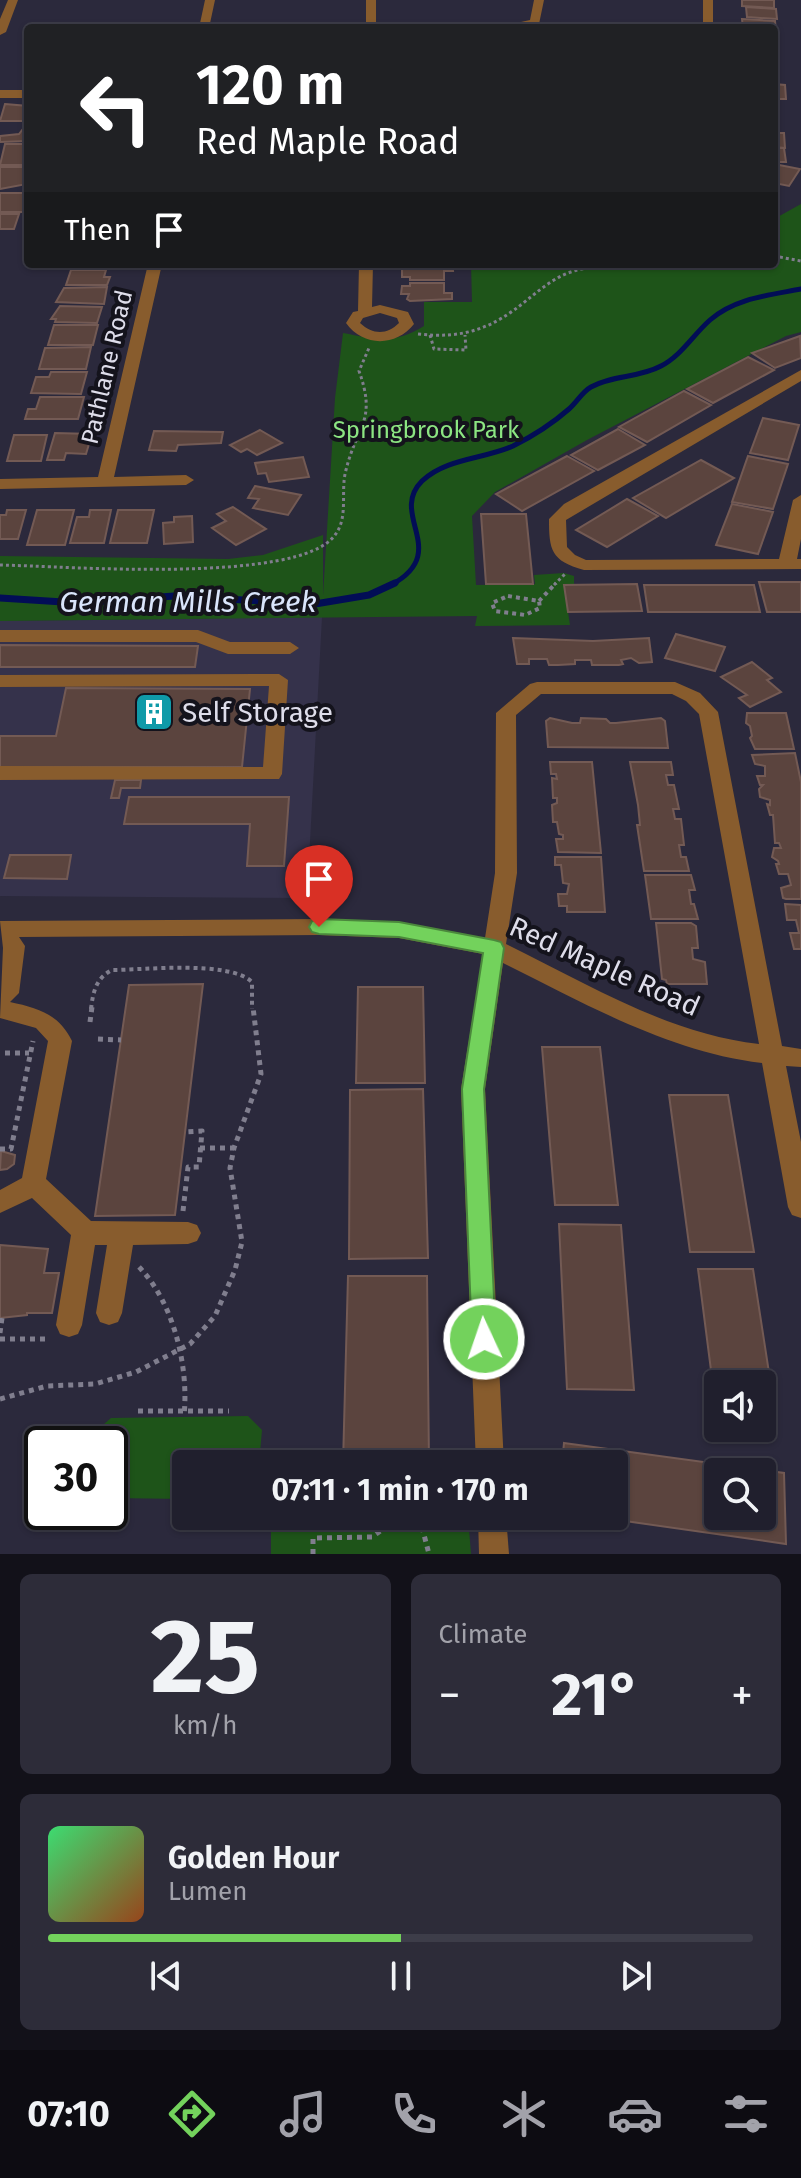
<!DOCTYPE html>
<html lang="en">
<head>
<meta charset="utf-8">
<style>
	:root { --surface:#201f2d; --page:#2d2c39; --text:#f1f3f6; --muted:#a2a2aa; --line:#3d3d49; --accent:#73d25c }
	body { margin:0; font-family:"Fira Sans",sans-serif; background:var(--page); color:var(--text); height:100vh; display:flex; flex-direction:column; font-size:30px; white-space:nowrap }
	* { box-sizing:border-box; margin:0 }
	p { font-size:26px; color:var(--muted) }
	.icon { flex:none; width:44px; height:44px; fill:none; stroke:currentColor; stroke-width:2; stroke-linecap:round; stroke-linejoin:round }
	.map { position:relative; height:1554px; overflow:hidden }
	.side { display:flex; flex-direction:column; gap:20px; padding:20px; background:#121119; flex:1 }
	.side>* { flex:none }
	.top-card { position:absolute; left:24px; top:24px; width:754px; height:244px; border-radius:8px; box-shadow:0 2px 6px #0004,0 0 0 2px var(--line); background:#202124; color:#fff; overflow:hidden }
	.controls { position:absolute; left:704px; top:1370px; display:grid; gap:16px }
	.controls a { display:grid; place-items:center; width:72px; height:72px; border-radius:8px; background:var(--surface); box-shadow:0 2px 6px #0004,0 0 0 2px var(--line); font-size:40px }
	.speed { position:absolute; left:24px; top:1426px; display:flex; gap:16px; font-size:40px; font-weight:700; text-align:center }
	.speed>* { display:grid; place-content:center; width:104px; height:104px; border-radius:50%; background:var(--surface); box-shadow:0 2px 6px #0004,0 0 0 2px var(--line); line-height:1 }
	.speed .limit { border:4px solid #111; border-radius:12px; background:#fff; color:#111 }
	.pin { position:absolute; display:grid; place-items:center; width:68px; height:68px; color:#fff; margin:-82px -34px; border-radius:50% 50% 50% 0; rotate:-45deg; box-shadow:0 0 8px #0007 }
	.pin .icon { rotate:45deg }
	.me { position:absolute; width:88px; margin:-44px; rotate:357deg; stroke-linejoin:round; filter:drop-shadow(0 0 6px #0008) }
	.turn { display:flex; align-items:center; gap:28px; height:168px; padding:0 40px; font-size:36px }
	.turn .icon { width:104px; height:104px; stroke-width:2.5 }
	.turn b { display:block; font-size:56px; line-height:68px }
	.then { display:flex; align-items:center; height:76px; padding:0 40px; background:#0003; gap:16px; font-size:30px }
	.big { font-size:60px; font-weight:700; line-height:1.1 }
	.side .tile { flex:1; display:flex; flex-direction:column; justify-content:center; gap:12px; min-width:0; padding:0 28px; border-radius:12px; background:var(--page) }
	.side .dial { align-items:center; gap:0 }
	.dial b { font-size:104px; line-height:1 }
	.song { display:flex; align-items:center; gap:24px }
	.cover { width:96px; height:96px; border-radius:12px; background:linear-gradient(135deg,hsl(140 70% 55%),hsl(20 70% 35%)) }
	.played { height:8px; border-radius:4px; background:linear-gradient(90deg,var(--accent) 50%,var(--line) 50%) }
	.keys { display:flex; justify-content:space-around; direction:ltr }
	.heat { display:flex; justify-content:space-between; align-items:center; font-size:44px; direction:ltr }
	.side .tiles { flex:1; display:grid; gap:20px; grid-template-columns:1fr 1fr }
	.tile:last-child { grid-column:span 2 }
	.trip { position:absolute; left:172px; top:1450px; width:456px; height:80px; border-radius:8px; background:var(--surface); box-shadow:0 2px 6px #0004,0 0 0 2px var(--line); font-weight:700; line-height:80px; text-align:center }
	.tab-bar { display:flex; height:128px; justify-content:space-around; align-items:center; background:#0d0c12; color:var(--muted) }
	.tab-bar .icon { width:56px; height:56px }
	.tab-bar .active { color:var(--accent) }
	.tab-bar b { font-size:36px; color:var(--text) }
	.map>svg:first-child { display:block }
</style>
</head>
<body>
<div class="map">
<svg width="801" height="1554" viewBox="0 0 801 1554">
	<rect width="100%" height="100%" fill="#2b293c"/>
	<!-- built -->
	<polygon fill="#35324b" points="322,617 307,898 0,896 0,621"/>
	<!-- green -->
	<g fill="#1e5419">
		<path d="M 801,204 L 801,332 L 786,336 L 587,440 L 495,492 L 472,516 L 476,585 L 535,584 L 534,575 L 564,573 L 574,576 L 574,585 L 564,586 L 570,625 L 475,626 L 477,616 L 0,621 L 0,556 L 228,559 L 263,555 L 323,535 L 323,596 L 335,398 L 343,333 C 376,339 394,345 424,326 L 424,302 L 472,302 L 471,264 L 774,264 L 774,219 Z"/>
		<polygon points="248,1416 262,1430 259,1464 186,1464 186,1499 110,1498 110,1444 94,1444 96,1431 111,1418"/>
		<polygon points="271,1516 468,1516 471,1554 271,1554"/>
	</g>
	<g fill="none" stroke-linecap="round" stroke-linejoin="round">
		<!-- stream-far1 -->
		<path stroke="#020d56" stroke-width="5" d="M 391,585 C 452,552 388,515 422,481 C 446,458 485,459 513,446 C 533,436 553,423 569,409 C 577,402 582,392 591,387 C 612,375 639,378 661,366 C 681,356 693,335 710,320 C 735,298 770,295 801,289"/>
		<!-- stream -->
		<polyline stroke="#020d56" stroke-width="7" points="0,598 79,603 174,596 315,604 369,595 395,583"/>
	</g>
	<!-- building -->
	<g fill="#5b443e" stroke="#735a54" stroke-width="2" fill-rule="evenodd">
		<polygon points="742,0 774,0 774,8 742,6"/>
		<polygon points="746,7 776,9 777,19 747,17"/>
		<polygon points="742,19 775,21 776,31 774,28 743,28"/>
		<polygon points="774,84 785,85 786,99 774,99"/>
		<polygon points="5,104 28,106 28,121 0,121"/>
		<polygon points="26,125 28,141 0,142 0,136 19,134"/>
		<polygon points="774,133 784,133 785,148 774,147"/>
		<polygon points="5,144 28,144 28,165 0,165"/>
		<polygon points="774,148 784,148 786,162 774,162"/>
		<polygon points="774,164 800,169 789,186 774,183"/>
		<polygon points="0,167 28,167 27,184 0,189"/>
		<polygon points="0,193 28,193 24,212 0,212"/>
		<polygon points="0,214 19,214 14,229 0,229"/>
		<polygon points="407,264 452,264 453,271 444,271 444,280 410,280 410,277 402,277 402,269 407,269"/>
		<polygon points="71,270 106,270 104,277 110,277 107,285 66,285"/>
		<polygon points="410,283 444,283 444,293 452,293 452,299 410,301 407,299 409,294 401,294 402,286 410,286"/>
		<polygon points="107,287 104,304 56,302 64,288"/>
		<polygon points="60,306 102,307 97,323 55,322 56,319 51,319"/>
		<polygon points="54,325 98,325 93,345 48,345"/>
		<polygon points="800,336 801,358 775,368 752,353"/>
		<polygon points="91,347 86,369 39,369 45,348"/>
		<polygon points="748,357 774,370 713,403 687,389"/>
		<polygon points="51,372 87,372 81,394 31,393 36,377 49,377"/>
		<polygon points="684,391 711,405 647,442 619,427"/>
		<polygon points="40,397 84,397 78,419 25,419 28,409 36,409"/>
		<polygon points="763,418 799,425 788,460 750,453"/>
		<polygon points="618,429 645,445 598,470 571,455"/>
		<polygon points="260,430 282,443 257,455 247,449 241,452 230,445"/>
		<polygon points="154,431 223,432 221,443 178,445 176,451 149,450"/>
		<polygon points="55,433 92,434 86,454 66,453 64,460 47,460"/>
		<polygon points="14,435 47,435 41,461 7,461"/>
		<polygon points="567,456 594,471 522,511 496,494"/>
		<polygon points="748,456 788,464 773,509 732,502"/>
		<polygon points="303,457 309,477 269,482 266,473 258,474 255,463"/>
		<polygon points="701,460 734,478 666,518 633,498"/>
		<polygon points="255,486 301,495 288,515 253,508 259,499 248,498"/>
		<polygon points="627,499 658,516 607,547 576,530"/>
		<polygon points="732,504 773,512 758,554 716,545"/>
		<polygon points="233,507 266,529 236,545 212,528 226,521 217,514"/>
		<polygon points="7,510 26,510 18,539 0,539 0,515 6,515"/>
		<polygon points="37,510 74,510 65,545 27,545"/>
		<polygon points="90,510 111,510 104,543 70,543 77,517 89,517"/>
		<polygon points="118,510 154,510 147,543 110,543"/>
		<polygon points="481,514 526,514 533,584 486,584"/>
		<polygon points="192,516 193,542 164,544 163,523 174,522 174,517"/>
		<polygon points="759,582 801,582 801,612 767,612"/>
		<polygon points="637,584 642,611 568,612 564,585"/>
		<polygon points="644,585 754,585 760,612 648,612"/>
		<polygon points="676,634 725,647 715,671 665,658"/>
		<polygon points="513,638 593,641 649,638 652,662 639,663 631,658 621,660 623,664 619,665 592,665 591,660 575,660 575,664 558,665 549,665 547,659 529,659 529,664 517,664"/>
		<polygon points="0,645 198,646 195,667 0,667"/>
		<polygon points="752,662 772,678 767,680 781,692 750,707 739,698 747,695 721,677"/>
		<polygon points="66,688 250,689 242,767 0,767 0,736 56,736"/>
		<polygon points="747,713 786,713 794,749 755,749 750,738 752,736 750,726 746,723"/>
		<polygon points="550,718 572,723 580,723 581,718 606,719 610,723 616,723 661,718 665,721 668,748 548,747 546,721"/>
		<polygon points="795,753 801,782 801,899 786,899 783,898 781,888 791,885 788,874 779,874 776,864 779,864 778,861 772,857 774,848 781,848 779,843 775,843 773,815 770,815 767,804 770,805 770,800 760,797 759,789 763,785 760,785 757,776 765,776 765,766 755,764 752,755"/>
		<polygon points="550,762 592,762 601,853 558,852 556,839 563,839 563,835 559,834 557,822 553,822 552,805 557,803 557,798 553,798 552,778 557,779 556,774 551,774"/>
		<polygon points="630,762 671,762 673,775 666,775 668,785 674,785 679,809 673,809 675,819 681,819 684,845 679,845 681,857 686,857 689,871 644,871 637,825 640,825 638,805"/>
		<polygon points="115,780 141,780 140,788 121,788 119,798 111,798"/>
		<polygon points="129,797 289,797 284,866 247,866 250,824 124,824"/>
		<polygon points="10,855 71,855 67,879 4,878"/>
		<polygon points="555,857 601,857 605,912 567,912 567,906 559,906 558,894 567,894 569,884 563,883 561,865 555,865"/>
		<polygon points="645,875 691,875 695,890 689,890 691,904 694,904 698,919 651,919"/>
		<polygon points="785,904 801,905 801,949 794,949 790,933 799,933 796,920 787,920"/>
		<polygon points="656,923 691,923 696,926 698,948 692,948 693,959 705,962 707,984 667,984 666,980 662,979"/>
		<polygon points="203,984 175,1215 95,1216 129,985"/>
		<polygon points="358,987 423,987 425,1083 356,1083"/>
		<polygon points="542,1047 600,1047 618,1205 555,1205"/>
		<polygon points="423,1089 428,1258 349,1259 350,1090"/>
		<polygon points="669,1095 728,1095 754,1252 690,1252"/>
		<polygon points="1,1151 15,1155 14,1164 7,1169 0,1170"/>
		<polygon points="559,1224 621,1225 634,1390 567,1389"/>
		<polygon points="0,1245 48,1249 44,1273 59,1273 52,1313 27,1313 27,1315 0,1318"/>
		<polygon points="698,1269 753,1269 776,1418 762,1418 762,1384 718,1384 717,1417"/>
		<polygon points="348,1276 427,1276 429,1464 343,1464"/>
		<path d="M 564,1443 L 784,1473 L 786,1544 L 590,1516 L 614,1516 L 614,1464 L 562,1464 ZM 718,1472 L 762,1472 L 762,1516 L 718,1516 Z"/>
	</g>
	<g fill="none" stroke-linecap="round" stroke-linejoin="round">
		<!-- path-far2 -->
		<g stroke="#807e8e" stroke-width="3" stroke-dasharray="3 3" stroke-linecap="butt">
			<polyline points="774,256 801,261"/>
			<path d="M 418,334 C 463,339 492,329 527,300 C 541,289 556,276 574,271 C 608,261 645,270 680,264"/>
			<polyline points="430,335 434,349 466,350 465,335"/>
			<path d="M 0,565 C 64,566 299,585 335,535 C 349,517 340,491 346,470 C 357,425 377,421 359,371 L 369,348"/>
			<polyline points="554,585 565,574"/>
		</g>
		<!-- path-far1 -->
		<g stroke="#807e8e" stroke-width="4" stroke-dasharray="4 4" stroke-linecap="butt">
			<polygon points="508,596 539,601 540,608 525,615 495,611 492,603"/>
			<polyline points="539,601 556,583"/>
			<path d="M 91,1009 C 93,992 96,978 112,970 C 144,970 229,960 252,982 L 252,1009"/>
		</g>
		<!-- path -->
		<g stroke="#807e8e" stroke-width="5" stroke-dasharray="5 5" stroke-linecap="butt">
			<polyline points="90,1022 92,1007"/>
			<polyline points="98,1039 121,1040"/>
			<polyline points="5,1053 29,1053"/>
			<polyline points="200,1148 234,1148"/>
			<polyline points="0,1149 11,1149 33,1041"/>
			<polyline points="183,1211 188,1167 199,1167 202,1131 185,1132"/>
			<path d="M 139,1267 C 174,1303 189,1367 184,1416"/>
			<polyline points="0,1333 2,1318"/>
			<polyline points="0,1339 50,1339"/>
			<polyline points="0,1399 47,1386 95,1384 136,1372 190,1344 215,1316 235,1270 242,1242 230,1168 234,1148 261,1074 253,1007"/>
			<polyline points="138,1411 229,1411"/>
			<polyline points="422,1527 429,1554"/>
			<polyline points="313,1554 313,1538 372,1537 397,1519 422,1527 467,1528"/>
		</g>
		<!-- minor -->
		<g fill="#885c2d" fill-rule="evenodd">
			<polygon points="8,0 18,0 6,32 0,35 0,19"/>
			<polygon points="205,0 215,0 209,28 199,28"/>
			<polygon points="366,0 376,0 376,22 521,22 530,20 534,0 544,0 539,24 522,28 366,28"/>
			<rect x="703" y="0" width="10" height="28"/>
			<rect x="0" y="90" width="28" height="8"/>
			<polygon points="148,264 162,264 114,477 186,475 194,480 186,485 0,489 0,479 98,477"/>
			<path d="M 359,264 L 373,264 L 372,307 L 380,305 L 408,312 L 414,324 C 396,347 363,347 346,323 L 353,312 L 358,311 ZM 380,313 L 397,318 L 399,323 C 387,335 373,335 360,323 L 363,318 Z"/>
			<path d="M 801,370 L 801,381 L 566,520 L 567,547 L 575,555 L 586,560 L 779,559 L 793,500 L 801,495 L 801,539 L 797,559 L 801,559 L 801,569 L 584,570 C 551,561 549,550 549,519 L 564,504 Z"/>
			<polygon points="0,630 198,630 230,642 290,642 299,648 290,654 228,654 196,642 0,642"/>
			<polygon points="279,674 288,680 282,774 279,779 0,780 0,766 263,767 269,686 0,687 0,675"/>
			<path d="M 537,682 L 675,682 L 700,693 L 718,712 L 782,1046 L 801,1049 L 801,1067 L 786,1066 L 801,1142 L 801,1218 L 792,1215 L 788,1207 L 762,1063 C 669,1052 586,1004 503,963 L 485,1089 L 504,1464 L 476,1464 L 461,1089 L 483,954 L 399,938 L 319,935 L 19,937 L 25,946 L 19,993 L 10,1002 C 38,1008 59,1014 72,1041 L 46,1179 L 91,1221 L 188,1222 L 197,1225 L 201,1233 L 197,1241 L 188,1244 L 133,1245 L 122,1313 L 118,1322 L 109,1325 L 100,1322 L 96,1313 L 107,1245 L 95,1245 L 82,1325 L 78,1334 L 69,1337 L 60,1334 L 56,1325 L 71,1235 L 32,1198 L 0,1213 L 0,1190 L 22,1178 L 48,1041 L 36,1028 L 0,1018 L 3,948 L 0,921 L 319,919 L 399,922 L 485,938 L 495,873 L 496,713 L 530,684 ZM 541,694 L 672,694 L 686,701 L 699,714 L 759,1044 C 668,1034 586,983 506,944 L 517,873 L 516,715 Z"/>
			<polygon points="478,1516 506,1516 509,1554 479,1554"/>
		</g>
	</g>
	<!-- route -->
	<polygon fill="#73d25c" stroke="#4b883c" stroke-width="2" points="319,919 399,922 494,940 501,942 504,948 484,1089 496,1339 493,1347 484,1350 476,1347 472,1339 462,1089 483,953 399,937 319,934 312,932 309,927 312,921"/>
	<!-- icons -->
	<defs>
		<g id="building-square" transform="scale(2)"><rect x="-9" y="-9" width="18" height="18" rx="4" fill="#0f9aa8" stroke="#14131c"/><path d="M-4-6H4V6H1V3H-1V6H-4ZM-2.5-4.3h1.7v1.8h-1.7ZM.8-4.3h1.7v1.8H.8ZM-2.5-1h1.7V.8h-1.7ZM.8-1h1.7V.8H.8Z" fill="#fff"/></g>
	</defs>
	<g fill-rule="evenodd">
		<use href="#building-square" x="154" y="712"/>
	</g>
	<g text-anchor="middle" stroke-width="8" stroke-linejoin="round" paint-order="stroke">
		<!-- far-street labels -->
		<g font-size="24" fill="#deddea" stroke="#14131c">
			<text transform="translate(107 367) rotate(-77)" y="8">Pathlane Road</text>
		</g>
		<!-- far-park labels -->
		<g font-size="24" fill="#8ce582" stroke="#14131c">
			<text x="426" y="438">Springbrook Park</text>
		</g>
		<!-- poi labels -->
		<g font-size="28" fill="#deddea" stroke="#14131c" text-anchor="start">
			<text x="182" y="722">Self Storage</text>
		</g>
		<!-- street labels -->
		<g font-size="28" fill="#deddea" stroke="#14131c">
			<text transform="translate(605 966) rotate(24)" y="10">Red Maple Road</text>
		</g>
		<!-- water labels -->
		<g font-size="30" font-style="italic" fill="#dae5fb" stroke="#14131c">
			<text x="188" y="612">German Mills Creek</text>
		</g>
	</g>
</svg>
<div class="controls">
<a><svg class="icon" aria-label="sound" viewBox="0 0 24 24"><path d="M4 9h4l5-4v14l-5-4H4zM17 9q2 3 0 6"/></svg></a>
<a><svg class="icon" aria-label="search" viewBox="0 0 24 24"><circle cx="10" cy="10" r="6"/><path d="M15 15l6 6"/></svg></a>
</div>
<div class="speed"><div class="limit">30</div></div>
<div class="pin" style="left:319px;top:927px;background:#d93025"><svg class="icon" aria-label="arrive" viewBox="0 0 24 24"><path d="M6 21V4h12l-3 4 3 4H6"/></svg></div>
<svg class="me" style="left:484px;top:1339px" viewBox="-20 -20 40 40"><circle r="17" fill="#73d25c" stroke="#fff" stroke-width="3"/><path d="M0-11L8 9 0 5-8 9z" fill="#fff"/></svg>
<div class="trip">07:11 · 1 min · 170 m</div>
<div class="top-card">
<div class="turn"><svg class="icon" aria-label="left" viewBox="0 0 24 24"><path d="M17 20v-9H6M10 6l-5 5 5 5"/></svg><div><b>120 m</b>Red Maple Road</div></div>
<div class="then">Then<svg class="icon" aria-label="arrive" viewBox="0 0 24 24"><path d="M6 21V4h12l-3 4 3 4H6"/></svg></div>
</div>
</div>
<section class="side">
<div class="tiles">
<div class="tile dial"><b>25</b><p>km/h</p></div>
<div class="tile"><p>Climate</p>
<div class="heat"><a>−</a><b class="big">21°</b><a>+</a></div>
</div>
<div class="tile">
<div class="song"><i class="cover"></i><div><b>Golden Hour</b><p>Lumen</p></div></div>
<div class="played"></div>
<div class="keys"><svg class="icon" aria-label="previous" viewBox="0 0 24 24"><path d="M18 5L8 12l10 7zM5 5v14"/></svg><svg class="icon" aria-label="pause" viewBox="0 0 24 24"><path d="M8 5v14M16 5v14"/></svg><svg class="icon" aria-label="next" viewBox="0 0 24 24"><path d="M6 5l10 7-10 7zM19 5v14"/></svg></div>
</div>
</div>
</section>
<nav class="tab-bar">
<b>07:10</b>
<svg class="icon active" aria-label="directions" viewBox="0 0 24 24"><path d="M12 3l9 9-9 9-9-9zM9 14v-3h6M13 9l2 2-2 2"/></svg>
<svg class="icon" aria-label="music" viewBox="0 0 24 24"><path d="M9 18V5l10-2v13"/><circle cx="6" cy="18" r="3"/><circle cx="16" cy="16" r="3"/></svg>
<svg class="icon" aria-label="phone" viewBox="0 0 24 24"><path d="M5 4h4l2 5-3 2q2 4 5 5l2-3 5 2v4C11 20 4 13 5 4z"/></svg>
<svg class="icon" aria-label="climate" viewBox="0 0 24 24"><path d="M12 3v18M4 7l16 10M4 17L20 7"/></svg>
<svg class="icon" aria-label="car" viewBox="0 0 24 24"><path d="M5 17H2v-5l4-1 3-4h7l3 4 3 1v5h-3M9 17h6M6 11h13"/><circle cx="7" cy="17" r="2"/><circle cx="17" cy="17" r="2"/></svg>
<svg class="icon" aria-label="filters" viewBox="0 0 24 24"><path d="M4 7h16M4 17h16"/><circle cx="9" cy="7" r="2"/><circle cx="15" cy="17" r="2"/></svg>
</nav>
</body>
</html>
